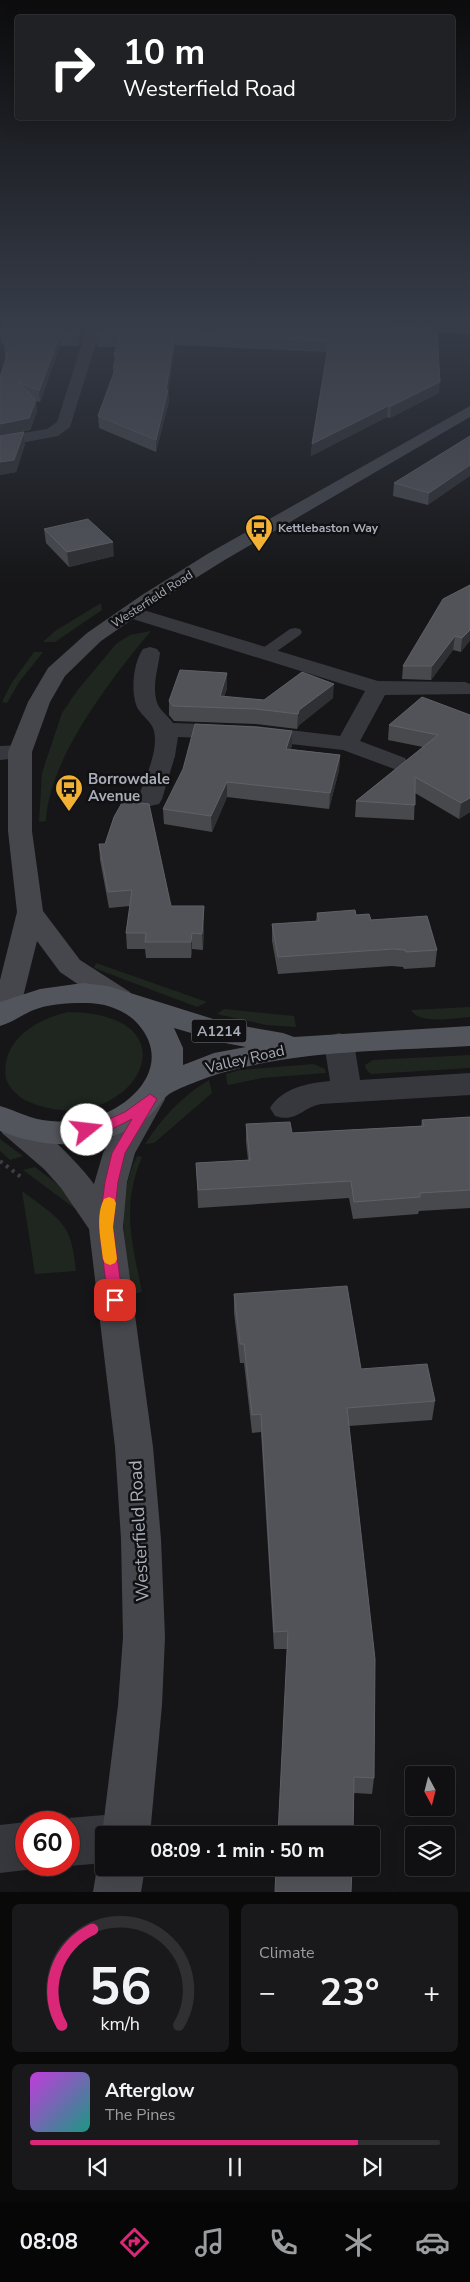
<!DOCTYPE html>
<html lang="en">
<head>
<meta charset="utf-8">
<style>
	:root { --surface:#101012; --page:#19191b; --text:#f1f3f6; --muted:#9c9d9f; --line:#303032; --accent:#db2777 }
	body { margin:0; font-family:"Nunito Sans",sans-serif; background:var(--page); color:var(--text); height:100vh; display:flex; flex-direction:column; font-size:19px; white-space:nowrap }
	* { box-sizing:border-box; margin:0 }
	p { font-size:16px; color:var(--muted) }
	.icon { flex:none; width:28px; height:28px; fill:none; stroke:currentColor; stroke-width:2; stroke-linecap:round; stroke-linejoin:round }
	.map { position:relative; height:1892px; overflow:hidden }
	.sheet { display:flex; flex-direction:column; gap:12px; padding:12px; background:#09090a; flex:1 }
	.sheet>* { flex:none }
	.hud { position:absolute; left:15px; top:15px; width:440px; height:105px; border-radius:5px; box-shadow:0 5px 20px #0002,0 0 0 1px var(--line); background:#202124; color:#fff; overflow:hidden }
	.needle { width:32px; rotate:173deg }
	.tools { position:absolute; left:405px; top:1766px; display:grid; gap:10px }
	.tools a { display:grid; place-items:center; width:50px; height:50px; border-radius:5px; background:var(--surface); box-shadow:0 5px 20px #0002,0 0 0 1px var(--line); font-size:25px }
	.speed { position:absolute; left:15px; top:1811px; display:flex; gap:10px; font-size:25px; font-weight:700; text-align:center }
	.speed>* { display:grid; place-content:center; width:65px; height:65px; border-radius:50%; background:var(--surface); box-shadow:0 5px 20px #0002,0 0 0 1px var(--line); line-height:1 }
	.speed .limit { border:8px solid #d22; background:#fff; color:#111 }
	.pin { position:absolute; display:grid; place-items:center; width:42px; height:42px; color:#fff; margin:-21px; border-radius:10px; box-shadow:0 2px 8px #0006 }
	.me { position:absolute; width:55px; margin:-28px; rotate:74deg; stroke-linejoin:round; filter:drop-shadow(0 0 4px #0008) }
	.turn { display:flex; align-items:center; gap:18px; height:105px; padding:0 25px; font-size:22px }
	.turn .icon { width:65px; height:65px; stroke-width:2.5 }
	.turn b { display:block; font-size:35px; line-height:42px }
	.big { font-size:38px; font-weight:700; line-height:1.1 }
	.sheet .tile { flex:1; display:flex; flex-direction:column; justify-content:center; gap:8px; min-width:0; padding:0 18px; border-radius:8px; background:var(--page) }
	.sheet .dial { align-items:center; gap:0 }
	.dial svg { height:130px; overflow:visible; fill:none; stroke:var(--line); stroke-width:7; stroke-linecap:round; text-anchor:middle }
	.dial text { fill:var(--text); stroke:none }
	.song { display:flex; align-items:center; gap:15px }
	.cover { width:60px; height:60px; border-radius:8px; background:linear-gradient(135deg,hsl(290 70% 55%),hsl(170 70% 35%)) }
	.played { height:5px; border-radius:2px; background:linear-gradient(90deg,var(--accent) 80%,var(--line) 80%) }
	.keys { display:flex; justify-content:space-around; direction:ltr }
	.heat { display:flex; justify-content:space-between; align-items:center; font-size:28px; direction:ltr }
	.sheet .tiles { flex:1; display:grid; gap:12px; grid-template-columns:1fr 1fr }
	.tile:last-child { grid-column:span 2 }
	.trip { position:absolute; left:95px; top:1826px; width:285px; height:50px; border-radius:5px; background:var(--surface); box-shadow:0 5px 20px #0002,0 0 0 1px var(--line); font-weight:700; line-height:50px; text-align:center }
	.menu { display:flex; height:80px; justify-content:space-around; align-items:center; background:#060607; color:var(--muted) }
	.menu .icon { width:35px; height:35px }
	.menu .on { color:var(--accent) }
	.menu b { font-size:22px; color:var(--text) }
	.map>svg:first-child { display:block }
</style>
</head>
<body>
<div class="map">
<svg width="470" height="1892" viewBox="0 0 470 1892">
	<rect width="100%" height="100%" fill="#161618"/>
	<!-- green -->
	<g fill="#1e261f">
		<polygon points="101,603 102,610 55,642 43,642 55,631"/>
		<path d="M 151,631 C 112,677 48,760 46,821 L 39,822 L 42,773 L 62,713 L 77,691 L 116,644 L 130,635 Z"/>
		<polygon points="34,652 43,652 19,682 7,703 2,702 11,684"/>
		<polygon points="96,963 207,1002 197,1007 94,968"/>
		<path d="M 470,1007 L 470,1017 C 455,1018 419,1025 411,1010 Z"/>
		<polygon points="224,1009 294,1016 296,1027 266,1025 217,1014"/>
		<path d="M 68,1012 C 206,1014 129,1144 29,1102 C 19,1098 10,1089 6,1079 C 0,1039 38,1019 68,1012 Z"/>
		<polygon points="470,1055 470,1068 371,1074 366,1069 365,1065 373,1060"/>
		<polygon points="314,1064 325,1069 326,1073 262,1078 229,1085 227,1084 226,1074 240,1070"/>
		<path d="M 209,1080 L 212,1093 L 154,1143 L 145,1144 C 162,1118 182,1096 209,1080 Z"/>
		<polygon points="0,1139 23,1156 10,1160 0,1151"/>
		<path d="M 137,1156 L 142,1157 C 121,1206 132,1242 142,1292 L 132,1294 C 126,1244 114,1203 137,1156 Z"/>
		<polygon points="35,1167 61,1187 77,1210 23,1170"/>
		<path d="M 22,1191 C 36,1202 55,1213 65,1228 C 73,1240 74,1257 76,1271 L 35,1274 Z"/>
	</g>
	<g fill="none" stroke-linecap="round" stroke-linejoin="round">
		<!-- path -->
		<polyline stroke="#3d3f44" stroke-width="4" stroke-dasharray="3 4.5" stroke-linecap="butt" points="0,1161 21,1177"/>
		<!-- service -->
		<polygon fill="#37383d" fill-rule="evenodd" points="295,628 300,629 302,632 300,635 270,656 260,656 257,653 260,650 290,629"/>
		<!-- minor -->
		<g fill="#37383d" fill-rule="evenodd">
			<polygon points="82,320 142,321 135,325 96,324 97,340 70,427 58,436 0,447 0,437 47,429 57,422 83,340"/>
			<polygon points="393,324 470,326 470,334 388,331 386,328"/>
			<path d="M 130,606 L 378,681 L 465,682 L 470,684 L 470,694 L 385,695 L 360,741 L 405,758 L 409,763 L 405,768 L 397,770 L 343,750 L 256,740 L 178,737 L 175,756 L 162,799 L 159,804 L 150,806 L 141,804 L 138,799 C 144,779 159,752 154,731 C 152,722 143,717 138,709 C 130,694 133,663 143,649 L 150,647 L 157,649 L 160,653 C 158,669 151,689 158,705 C 161,711 169,717 173,723 L 256,726 L 340,736 L 365,691 L 123,616 L 120,612 L 123,608 Z"/>
			<polygon points="20,745 28,747 32,752 28,757 0,760 0,746"/>
			<path d="M 339,1033 L 349,1036 L 354,1043 L 360,1080 L 470,1073 L 470,1095 L 321,1104 C 301,1108 297,1123 275,1116 L 270,1108 C 282,1088 308,1083 330,1081 L 324,1043 L 329,1036 Z"/>
			<polygon points="104,1815 121,1822 126,1835 104,1835 104,1863 69,1866 67,1865 69,1865 69,1822 59,1822 69,1818"/>
			<polygon points="26,1822 26,1865 38,1865 26,1870 0,1873 0,1825"/>
		</g>
		<!-- secondary -->
		<g fill="#45474d" fill-rule="evenodd">
			<polygon points="470,406 470,417 223,561 156,603 101,641 65,676 50,702 32,752 32,831 43,911 80,960 130,992 134,999 130,1006 120,1009 110,1006 60,972 37,941 19,1013 14,1020 4,1023 0,1022 0,980 17,912 8,831 8,752 28,702 48,668 87,633 142,595 209,553"/>
			<path d="M 150,1088 L 161,1091 L 165,1099 L 135,1153 L 127,1182 L 123,1227 L 153,1447 L 161,1539 L 165,1637 L 162,1705 L 150,1835 L 104,1835 L 104,1839 L 102,1835 L 118,1705 L 123,1637 L 121,1539 L 115,1447 L 89,1229 L 61,1188 L 44,1169 L 2,1133 L 0,1120 L 2,1117 C 5,1116 10,1113 13,1113 C 32,1114 83,1168 94,1184 L 103,1153 L 108,1144 L 139,1091 Z"/>
			<polygon points="104,1852 104,1868 145,1868 141,1892 93,1892 97,1868"/>
		</g>
		<!-- primary -->
		<path fill="#53555c" fill-rule="evenodd" d="M 83,983 L 108,986 L 226,1023 L 283,1033 L 294,1037 L 470,1026 L 470,1046 C 387,1051 302,1050 221,1073 C 211,1076 175,1089 168,1095 C 161,1100 156,1111 148,1117 C 104,1150 49,1151 0,1131 L 0,1106 C 17,1111 32,1120 51,1121 C 64,1122 79,1122 92,1118 C 135,1106 173,1064 138,1024 C 125,1009 102,1002 83,1003 C 66,1003 47,1004 31,1011 C 20,1016 11,1023 0,1026 L 0,1002 L 40,989 ZM 174,1028 L 225,1043 L 246,1047 L 214,1053 L 183,1065 L 183,1048 Z"/>
	</g>
	<!-- wall -->
	<g fill="#47494d">
		<polygon points="5,320 80,320 81,340 79,346 60,346 40,402 36,401 37,411 30,430 11,434 24,432 25,444 16,472 0,475 0,377 7,357 5,357 4,346 5,344 1,344 0,333"/>
		<polygon points="258,320 431,330 439,393 390,418 387,417 311,456 312,444 327,352 175,345 168,390 169,401 156,452 99,428 98,416 113,374 113,367 115,361 114,355 117,347 97,347 96,336"/>
		<polygon points="298,320 430,320 430,323"/>
		<polygon points="470,436 428,505 393,496 394,483"/>
		<polygon points="44,529 114,556 69,567 46,543"/>
		<polygon points="470,585 461,652 453,650 431,680 402,679 403,666"/>
		<polygon points="227,688 224,697 264,700 333,698 299,725 297,729 256,724 174,721 169,715 169,701"/>
		<polygon points="470,715 470,812 459,819 415,793 414,820 355,817 356,801 423,747 388,740 389,725"/>
		<polygon points="292,731 292,746 290,749 340,755 339,770 329,809 227,797 212,832 164,824 163,809"/>
		<polygon points="99,844 105,844 171,906 204,906 204,922 203,950 192,949 191,958 146,958 145,949 127,949 126,933 130,906 109,908 100,860"/>
		<polygon points="317,913 356,915 371,920 437,950 435,967 404,969 403,967 392,966 278,974 272,941 272,924 316,921"/>
		<polygon points="470,1117 470,1208 419,1211 418,1214 353,1219 349,1198 198,1208 196,1163 248,1160 246,1142 246,1124 292,1133 421,1126 422,1120"/>
		<polygon points="234,1294 361,1369 435,1401 432,1420 349,1426 374,1778 372,1794 354,1793 287,1649 274,1649 261,1432 252,1433 244,1363 240,1363 234,1313"/>
	</g>
	<!-- shaded-wall -->
	<g fill="#2f3033">
		<polygon points="80,320 81,340 79,346 78,336"/>
		<polygon points="175,334 175,345 168,393 168,390 169,401 156,452 156,440 166,390"/>
		<polygon points="60,335 60,346 40,402 39,391"/>
		<polygon points="440,382 439,393 390,418 391,406"/>
		<polygon points="36,400 37,411 30,430 0,437 0,424"/>
		<polygon points="388,406 387,417 311,456 312,444"/>
		<polygon points="24,432 25,444 16,472 0,475 0,462"/>
		<polygon points="470,465 470,476 428,505 429,493"/>
		<polygon points="113,542 114,556 69,567 67,552"/>
		<polygon points="470,630 470,641 461,652 462,638"/>
		<polygon points="455,636 453,650 431,680 432,666"/>
		<polygon points="227,673 227,688 221,708 220,696"/>
		<polygon points="334,684 333,698 299,725 297,729 298,714 299,710"/>
		<polygon points="292,731 292,746 285,764 286,749"/>
		<polygon points="340,755 339,770 329,809 330,793"/>
		<polygon points="227,782 227,797 212,832 211,816"/>
		<polygon points="470,798 470,812 459,819 461,803"/>
		<polygon points="204,906 204,922 203,950 202,934"/>
		<polygon points="192,933 192,949 191,958 191,942"/>
	</g>
	<!-- building -->
	<g fill="#525359" stroke="#5f6168">
		<polygon points="5,320 80,320 80,329 78,336 60,335 39,391 18,382 36,400 29,418 0,424 0,377 10,346 4,346 12,334 0,334"/>
		<polygon points="98,320 258,320 431,324 431,330 437,330 440,382 391,406 388,406 312,444 329,341 175,334 166,390 168,390 156,440 98,416 116,367 113,367 117,355 114,355 120,336 96,336 98,329"/>
		<polygon points="24,432 14,460 0,462 0,436"/>
		<polygon points="470,436 470,465 429,493 394,483"/>
		<polygon points="88,519 113,542 67,552 44,529"/>
		<polygon points="470,585 470,630 462,638 455,636 432,666 403,666 443,599"/>
		<polygon points="180,670 227,673 220,696 264,700 302,672 334,684 299,710 298,714 256,709 173,706 169,701"/>
		<polygon points="422,697 470,715 470,798 461,803 415,777 415,805 356,801 438,735 389,725"/>
		<polygon points="195,724 256,727 292,731 286,749 340,755 330,793 227,782 211,816 163,809 183,769"/>
		<polygon points="123,801 149,804 171,906 204,906 202,934 192,933 191,942 145,942 146,933 126,933 132,890 108,892 99,844 105,844 114,817"/>
		<polygon points="355,910 356,915 369,914 371,920 427,916 437,950 406,952 405,950 393,949 278,957 272,924 319,921 317,913"/>
		<polygon points="470,1117 470,1190 420,1193 420,1197 354,1202 351,1181 198,1190 196,1163 250,1160 246,1124 290,1122 292,1133 424,1126 422,1120"/>
		<polygon points="347,1286 361,1369 427,1364 435,1401 347,1408 375,1659 374,1778 354,1777 353,1835 278,1835 288,1631 274,1632 261,1414 252,1415 244,1344 240,1344 234,1294"/>
		<polygon points="276,1868 352,1868 351,1892 275,1892"/>
	</g>
	<!-- sky -->
	<linearGradient id="sky" x2="0" y2="1"><stop stop-color="#0c0c0d"/><stop offset="0.55" stop-color="#363c48"/><stop offset="1" stop-color="#363c48" stop-opacity="0"/></linearGradient>
	<rect width="470" height="585" fill="url(#sky)"/>
	<!-- route -->
	<path fill="#db2777" stroke="#8e194d" d="M 150,1094 L 157,1099 L 125,1153 L 118,1182 L 113,1227 L 123,1300 L 121,1305 L 115,1307 L 110,1305 L 108,1300 L 99,1227 L 105,1182 L 112,1153 L 132,1119 C 118,1126 98,1138 82,1133 L 80,1130 L 82,1126 L 100,1123 L 125,1112 Z"/>
	<!-- slow -->
	<path fill="#f59e0b" d="M 109,1197 L 114,1199 L 116,1203 L 113,1227 L 117,1259 L 115,1263 L 110,1265 L 105,1263 L 103,1259 C 101,1240 95,1216 104,1199 Z"/>
	<!-- icons -->
	<defs>
		<g id="bus-pin" transform="scale(1.4375)"><path d="M0 17L-7.5 6A9.5 9.5 0 1 1 7.5 6Z" fill="#f2b134" stroke="#111113"/><path d="M-5-6H5V4H4V6H2V4H-2V6H-4V4H-5ZM-3.5-4V0h7V-4ZM-3.5 1.2v1.5H-2V1.2ZM2 1.2v1.5H3.5V1.2Z" fill="#111"/></g>
	</defs>
	<g fill-rule="evenodd">
		<use href="#bus-pin" x="259" y="528"/>
		<use href="#bus-pin" x="69" y="788"/>
	</g>
	<g text-anchor="middle" stroke-width="5" stroke-linejoin="round" paint-order="stroke">
		<!-- far-poi labels -->
		<g font-size="12" font-weight="bold" fill="#a8adb8" stroke="#111113" text-anchor="start">
			<text x="278" y="532">Kettlebaston Way</text>
		</g>
		<!-- far-street labels -->
		<g font-size="12" fill="#a8adb8" stroke="#111113">
			<text transform="translate(152 599) rotate(-33)" y="4">Westerfield Road</text>
		</g>
		<!-- shield labels -->
		<rect fill="#111113" stroke="#7b7e86" stroke-width="1" x="191.5" y="1019.5" width="55" height="23" rx="4"/>
		<g font-size="14" font-weight="bold" fill="#a8adb8">
			<text x="219" y="1036">A1214</text>
		</g>
		<!-- poi labels -->
		<g font-size="15" font-weight="bold" fill="#a8adb8" stroke="#111113" text-anchor="start">
			<text x="88" y="784">Borrowdale<tspan x="88" dy="17">Avenue</tspan></text>
		</g>
		<!-- street labels -->
		<g font-size="15" fill="#a8adb8" stroke="#111113">
			<text transform="translate(245 1059) rotate(-13)" y="5">Valley Road</text>
		</g>
		<!-- near-street labels -->
		<g font-size="18" fill="#a8adb8" stroke="#111113">
			<text transform="translate(139 1531) rotate(-93)" y="6">Westerfield Road</text>
		</g>
	</g>
</svg>
<div class="tools">
<a><svg class="needle" viewBox="-14 -14 28 28"><path d="M0-13l5 13h-10z" fill="#e53935"/><path d="M0 13l5-13h-10z" fill="#9c9d9f"/></svg></a>
<a><svg class="icon" aria-label="layers" viewBox="0 0 24 24"><path d="M12 4l9 5-9 5-9-5zM3 14l9 5 9-5"/></svg></a>
</div>
<div class="speed"><div class="limit">60</div></div>
<div class="pin" style="left:115px;top:1300px;background:#d93025"><svg class="icon" aria-label="arrive" viewBox="0 0 24 24"><path d="M6 21V4h12l-3 4 3 4H6"/></svg></div>
<svg class="me" style="left:87px;top:1130px" viewBox="-20 -20 40 40"><circle r="19" fill="#fff"/><path d="M0-13L10 11 0 6-10 11z" fill="#db2777"/></svg>
<div class="trip">08:09 · 1 min · 50 m</div>
<div class="hud">
<div class="turn"><svg class="icon" aria-label="right" viewBox="0 0 24 24"><path d="M7 20v-9h11M14 6l5 5-5 5"/></svg><div><b>10 m</b>Westerfield Road</div></div>
</div>
</div>
<section class="sheet">
<div class="tiles">
<div class="tile dial"><svg viewBox="0 0 100 80">
<path d="M14 69A42 42 0 1 1 86 69"/>
<path d="M14 69A42 42 0 0 1 33 10" stroke="#db2777"/>
<text x="50" y="56" font-size="32" font-weight="700">56</text>
<text x="50" y="72" font-size="11">km/h</text>
</svg></div>
<div class="tile"><p>Climate</p>
<div class="heat"><a>−</a><b class="big">23°</b><a>+</a></div>
</div>
<div class="tile">
<div class="song"><i class="cover"></i><div><b>Afterglow</b><p>The Pines</p></div></div>
<div class="played"></div>
<div class="keys"><svg class="icon" aria-label="previous" viewBox="0 0 24 24"><path d="M18 5L8 12l10 7zM5 5v14"/></svg><svg class="icon" aria-label="pause" viewBox="0 0 24 24"><path d="M8 5v14M16 5v14"/></svg><svg class="icon" aria-label="next" viewBox="0 0 24 24"><path d="M6 5l10 7-10 7zM19 5v14"/></svg></div>
</div>
</div>
</section>
<nav class="menu">
<b>08:08</b>
<svg class="icon on" aria-label="directions" viewBox="0 0 24 24"><path d="M12 3l9 9-9 9-9-9zM9 14v-3h6M13 9l2 2-2 2"/></svg>
<svg class="icon" aria-label="music" viewBox="0 0 24 24"><path d="M9 18V5l10-2v13"/><circle cx="6" cy="18" r="3"/><circle cx="16" cy="16" r="3"/></svg>
<svg class="icon" aria-label="phone" viewBox="0 0 24 24"><path d="M5 4h4l2 5-3 2q2 4 5 5l2-3 5 2v4C11 20 4 13 5 4z"/></svg>
<svg class="icon" aria-label="climate" viewBox="0 0 24 24"><path d="M12 3v18M4 7l16 10M4 17L20 7"/></svg>
<svg class="icon" aria-label="car" viewBox="0 0 24 24"><path d="M5 17H2v-5l4-1 3-4h7l3 4 3 1v5h-3M9 17h6M6 11h13"/><circle cx="7" cy="17" r="2"/><circle cx="17" cy="17" r="2"/></svg>
</nav>
</body>
</html>
